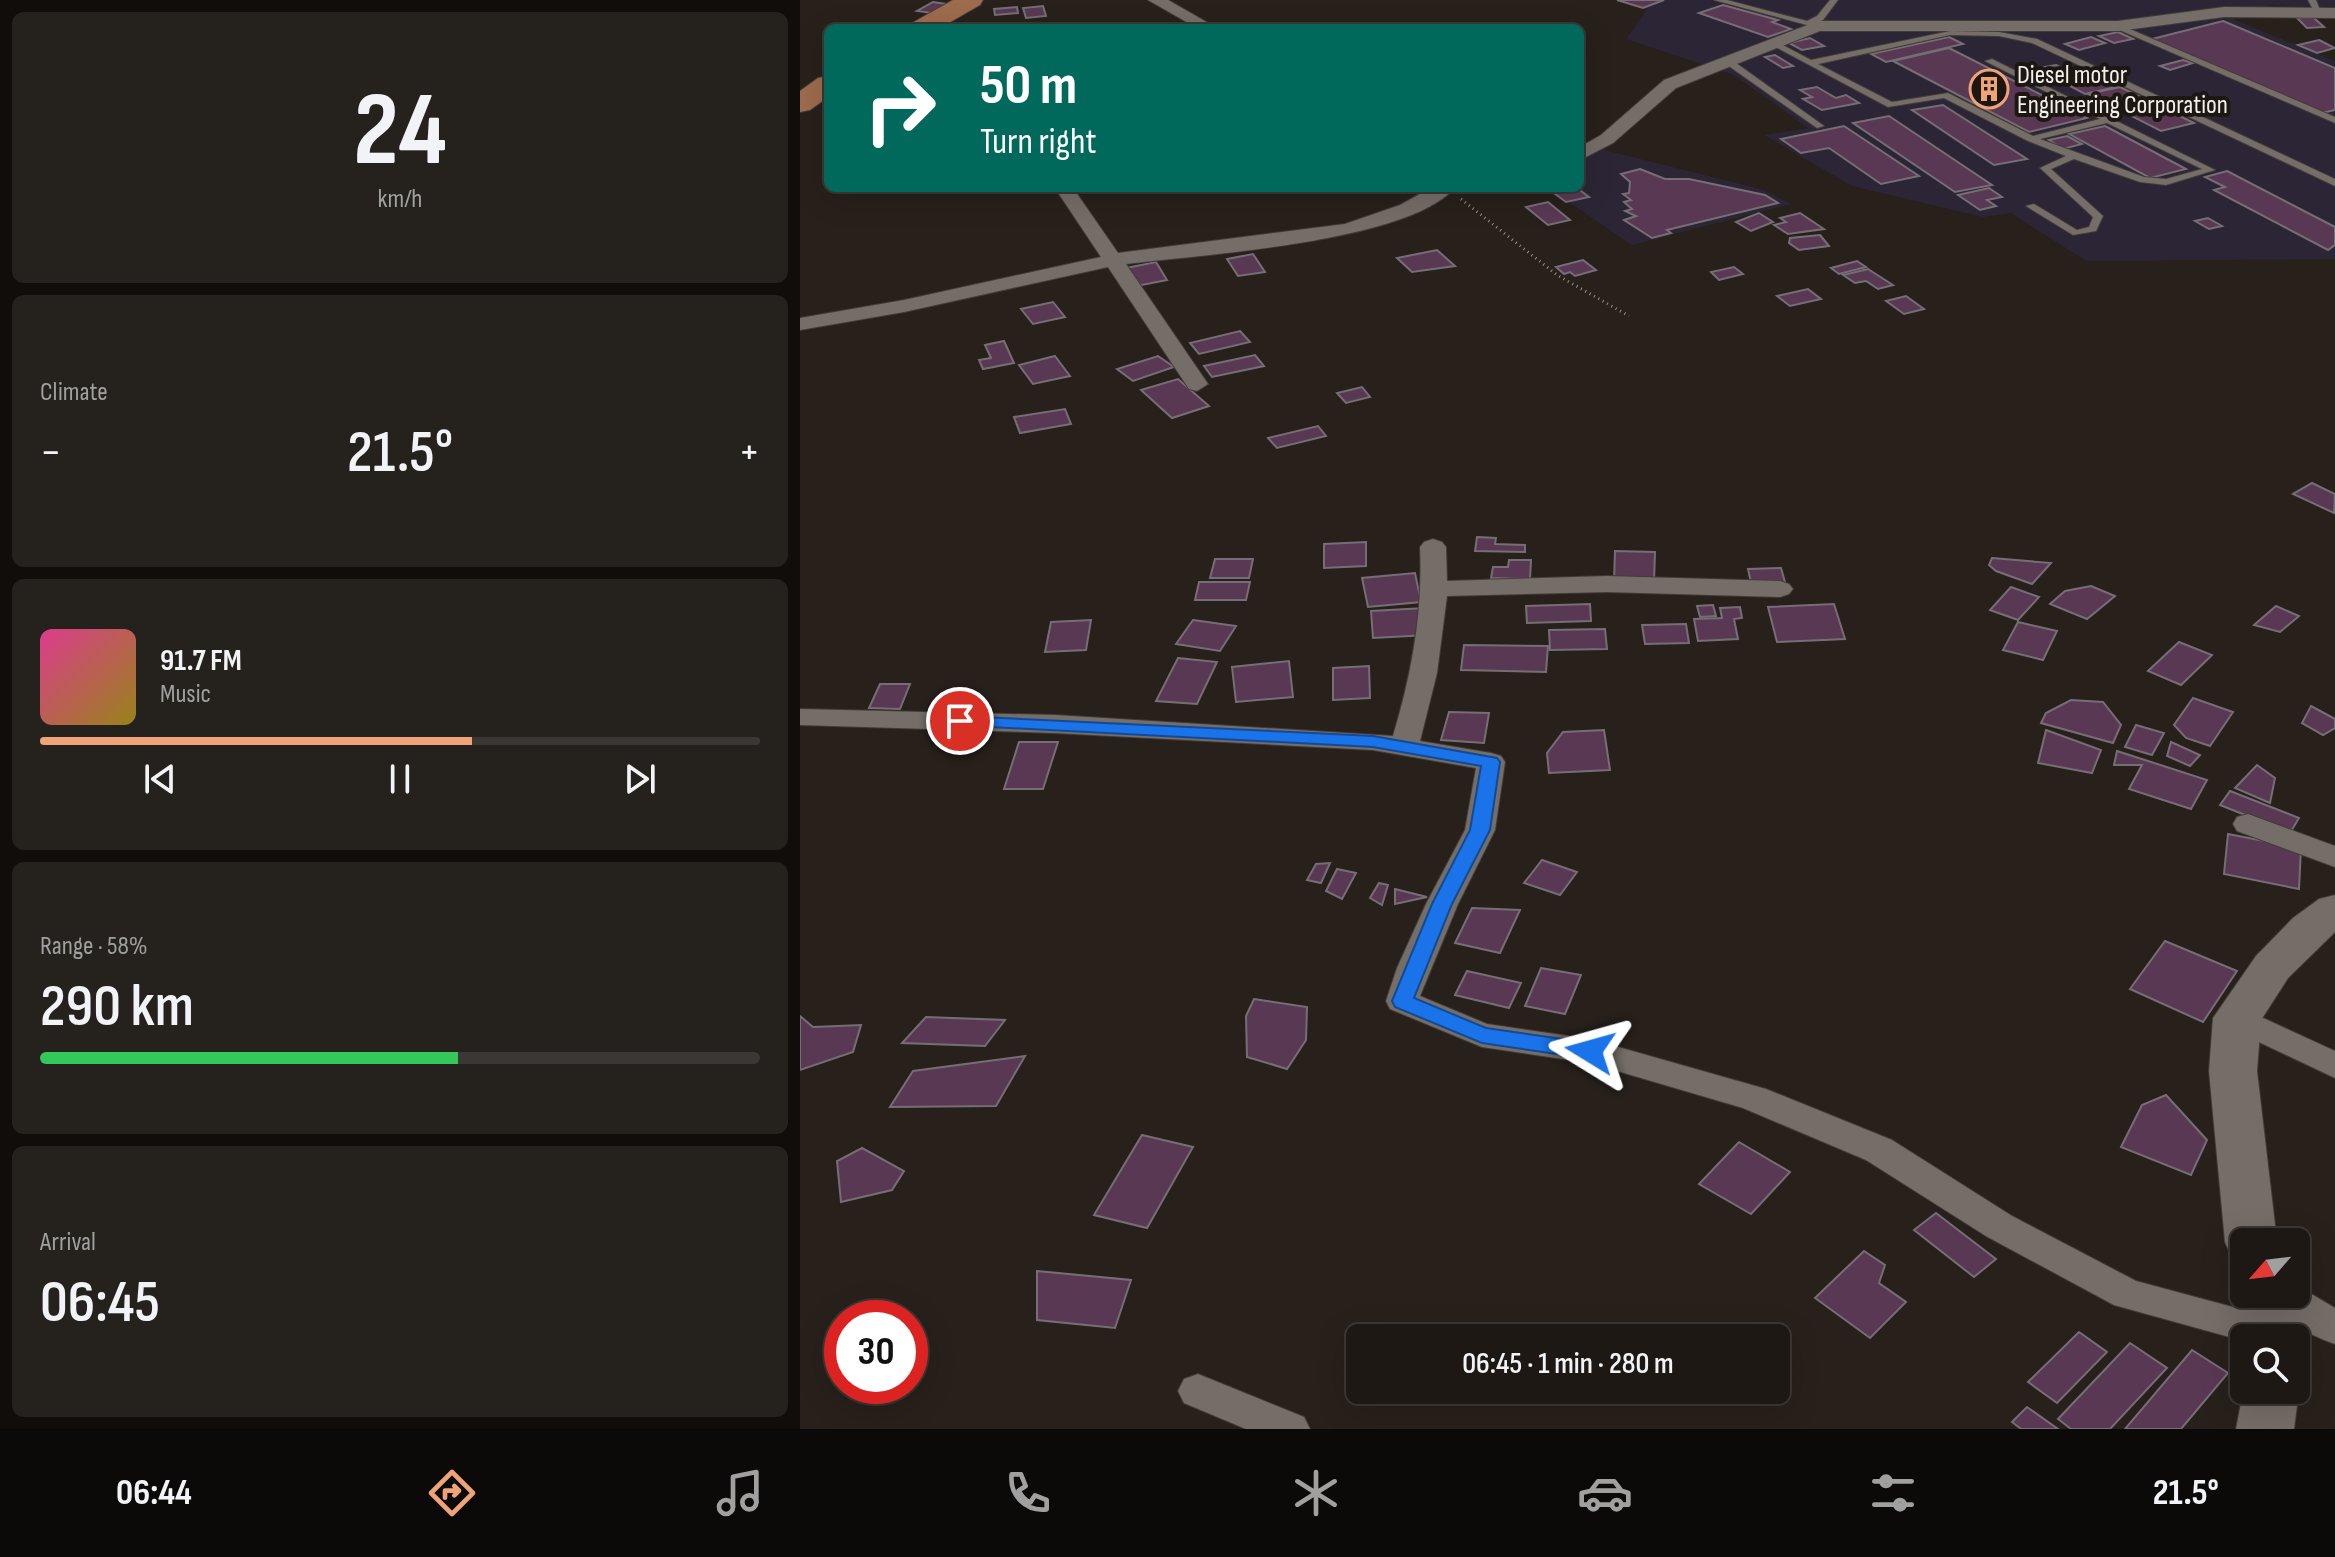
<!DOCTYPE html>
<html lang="en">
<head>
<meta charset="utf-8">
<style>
	:root { --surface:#1d1814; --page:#25211d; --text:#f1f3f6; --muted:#a0a0a0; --line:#3b3734; --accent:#efa377 }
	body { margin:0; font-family:"Sofia Sans Condensed",sans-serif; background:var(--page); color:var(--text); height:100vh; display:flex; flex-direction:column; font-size:30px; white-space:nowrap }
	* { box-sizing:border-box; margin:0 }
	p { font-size:26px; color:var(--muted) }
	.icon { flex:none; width:44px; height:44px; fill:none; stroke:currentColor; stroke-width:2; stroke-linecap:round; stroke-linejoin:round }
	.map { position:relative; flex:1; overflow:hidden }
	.sheet { display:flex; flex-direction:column; gap:12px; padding:12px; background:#100d0b; width:800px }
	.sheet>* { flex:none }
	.hud { position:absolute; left:24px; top:24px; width:760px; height:168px; border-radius:12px; box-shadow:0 8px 32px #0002,0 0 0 2px var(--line); background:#00695c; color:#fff; overflow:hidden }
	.needle { width:52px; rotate:242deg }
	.buttons { position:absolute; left:1430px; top:1228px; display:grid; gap:16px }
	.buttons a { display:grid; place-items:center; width:80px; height:80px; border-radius:12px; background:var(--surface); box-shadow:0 8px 32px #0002,0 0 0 2px var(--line); font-size:40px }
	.speed { position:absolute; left:24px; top:1300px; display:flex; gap:16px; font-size:40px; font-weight:700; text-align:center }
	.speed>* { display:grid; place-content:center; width:104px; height:104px; border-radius:50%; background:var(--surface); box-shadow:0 8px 32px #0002,0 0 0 2px var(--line); line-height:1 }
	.speed .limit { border:12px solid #d22; background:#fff; color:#111 }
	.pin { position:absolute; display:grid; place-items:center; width:68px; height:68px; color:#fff; margin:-34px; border:4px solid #fff; border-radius:50%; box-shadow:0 2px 8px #0007 }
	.me { position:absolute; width:88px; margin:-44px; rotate:278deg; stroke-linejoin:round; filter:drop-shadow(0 0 6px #0008) }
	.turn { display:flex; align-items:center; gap:28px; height:168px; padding:0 24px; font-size:36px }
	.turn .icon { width:104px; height:104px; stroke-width:2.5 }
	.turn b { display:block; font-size:56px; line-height:68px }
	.big { font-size:60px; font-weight:600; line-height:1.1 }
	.sheet .tile { flex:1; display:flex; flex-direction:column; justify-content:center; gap:12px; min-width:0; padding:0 28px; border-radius:12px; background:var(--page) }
	.sheet .dial { align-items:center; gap:0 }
	.dial b { font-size:104px; line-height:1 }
	.song { display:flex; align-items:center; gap:24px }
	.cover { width:96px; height:96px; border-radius:12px; background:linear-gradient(135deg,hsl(330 70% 55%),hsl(50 70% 35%)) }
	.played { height:8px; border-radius:4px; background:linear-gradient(90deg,var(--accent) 60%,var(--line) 60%) }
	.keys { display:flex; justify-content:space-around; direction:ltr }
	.heat { display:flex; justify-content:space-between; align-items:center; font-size:44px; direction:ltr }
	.charge { height:12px; border-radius:6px; background:linear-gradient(90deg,#34c759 58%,var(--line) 0) }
	.trip { position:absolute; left:546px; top:1324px; width:444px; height:80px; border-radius:12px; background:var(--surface); box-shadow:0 8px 32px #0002,0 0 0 2px var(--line); font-weight:600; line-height:80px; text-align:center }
	.tab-bar { display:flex; height:128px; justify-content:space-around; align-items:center; background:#0c0a08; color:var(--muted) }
	.tab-bar .icon { width:56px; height:56px }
	.tab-bar .current { color:var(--accent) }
	.tab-bar b { font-size:36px; color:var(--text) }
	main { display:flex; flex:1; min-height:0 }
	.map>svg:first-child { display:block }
</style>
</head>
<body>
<main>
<section class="sheet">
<div class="tile dial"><b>24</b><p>km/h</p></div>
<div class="tile"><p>Climate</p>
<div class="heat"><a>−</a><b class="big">21.5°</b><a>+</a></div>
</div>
<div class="tile">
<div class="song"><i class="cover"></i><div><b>91.7 FM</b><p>Music</p></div></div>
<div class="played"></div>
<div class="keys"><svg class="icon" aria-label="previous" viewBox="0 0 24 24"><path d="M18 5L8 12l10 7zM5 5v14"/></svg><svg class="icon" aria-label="pause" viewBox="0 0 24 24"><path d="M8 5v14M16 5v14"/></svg><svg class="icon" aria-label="next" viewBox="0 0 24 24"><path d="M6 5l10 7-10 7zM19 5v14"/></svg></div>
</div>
<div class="tile"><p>Range · 58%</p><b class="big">290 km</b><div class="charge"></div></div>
<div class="tile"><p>Arrival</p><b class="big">06:45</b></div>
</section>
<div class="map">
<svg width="1535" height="1429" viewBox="0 0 1535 1429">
	<rect width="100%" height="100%" fill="#27201b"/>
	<!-- industrial -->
	<g fill="#2c2535">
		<polygon points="825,0 1535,0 1535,8 1470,5 1433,19 1535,61 1535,259 1286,261 1211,213 1183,217 1052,186 964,135 1008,128 934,75 826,39 850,5"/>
		<polygon points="796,148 964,190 991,204 832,245 748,188 780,188 780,155"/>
	</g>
	<!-- building -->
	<g fill="#593854" stroke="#756e74" stroke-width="2">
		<polygon points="817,0 864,0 843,8"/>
		<polygon points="133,2 147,4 132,13 117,11"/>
		<polygon points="923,5 978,20 972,22 991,29 968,37 899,13"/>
		<polygon points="243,6 246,16 226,18 223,8"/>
		<polygon points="217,7 218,13 195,15 194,9"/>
		<polygon points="1497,18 1514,18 1524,27 1507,28"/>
		<polygon points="1423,21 1535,68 1535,110 1522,113 1352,39"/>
		<polygon points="1318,32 1333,39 1314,43 1299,36"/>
		<polygon points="1149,37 1163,44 1086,62 1071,54"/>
		<polygon points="1291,37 1305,43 1279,50 1265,44"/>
		<polygon points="1010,38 1024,46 1002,50 989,43"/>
		<polygon points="1519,40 1535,48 1517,53 1498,45"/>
		<polygon points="1149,48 1287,118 1229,132 1093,61"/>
		<polygon points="975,55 993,66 983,68 965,57"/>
		<polygon points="1383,60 1393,63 1370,70 1360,66"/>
		<polygon points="1256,65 1275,75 1287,72 1316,87 1285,94 1257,79 1265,77 1245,67"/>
		<polygon points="1017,87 1036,98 1046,95 1059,103 1022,110 1003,99 1012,97 1000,90"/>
		<polygon points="1320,87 1394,123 1361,131 1288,94"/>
		<polygon points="1143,105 1227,159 1194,165 1112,110"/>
		<polygon points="1089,116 1192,185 1155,192 1053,123"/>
		<polygon points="1044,126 1119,176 1081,184 1029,148 1001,153 981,139"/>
		<polygon points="1305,126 1386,169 1350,178 1269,134"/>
		<polygon points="1267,136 1282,144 1263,149 1249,140"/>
		<polygon points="840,169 865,179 889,179 965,195 978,203 867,230 871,233 852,238 824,220 836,216 825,211 832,209 824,202 831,200 823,194 829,193 830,182 821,174"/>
		<polygon points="1427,171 1535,227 1535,245 1528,250 1414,190 1425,187 1405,177"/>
		<polygon points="747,188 777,188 789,197 766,202"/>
		<polygon points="1189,188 1202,197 1187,200 1196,206 1180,210 1158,195"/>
		<polygon points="748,202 770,220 748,225 726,207"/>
		<polygon points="959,213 973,222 951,231 936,222"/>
		<polygon points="1000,213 1024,229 988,234 974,225 986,222 980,218"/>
		<polygon points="1408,218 1422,226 1409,229 1395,221"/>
		<polygon points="1020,235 1029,246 999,250 989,243 990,238"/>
		<polygon points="637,250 655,266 612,272 597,258"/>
		<polygon points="453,254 465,272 438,276 427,259"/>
		<polygon points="783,260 796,270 775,276 770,272 764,274 756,267"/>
		<polygon points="1057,261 1066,267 1039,274 1031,268"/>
		<polygon points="356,262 367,280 337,286 326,268"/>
		<polygon points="934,267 943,274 919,280 911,272"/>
		<polygon points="1068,269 1093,285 1078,289 1066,281 1055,283 1043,275"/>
		<polygon points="1008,289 1021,299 990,306 977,296"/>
		<polygon points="1106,296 1124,309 1104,314 1086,301"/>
		<polygon points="253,302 265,317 233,324 221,309"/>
		<polygon points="440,331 450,342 399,354 390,343"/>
		<polygon points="204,341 214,363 183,369 179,360 191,358 185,345"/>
		<polygon points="455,355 464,366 412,377 404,366"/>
		<polygon points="255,356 270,376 233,384 219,365"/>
		<polygon points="358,356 374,367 333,381 317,369"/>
		<polygon points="378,379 409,406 372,418 341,390"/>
		<polygon points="562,387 570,397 546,403 537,393"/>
		<polygon points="265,409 271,424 220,433 214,417"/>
		<polygon points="518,426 526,436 477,448 468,438"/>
		<polygon points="1512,483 1535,494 1534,513 1493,494"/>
		<polygon points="677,537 696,538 695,544 725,545 725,552 675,551"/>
		<polygon points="566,542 566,566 524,568 524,544"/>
		<polygon points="815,551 855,552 854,582 814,581"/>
		<polygon points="1192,558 1251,563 1232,584 1196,571 1189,565"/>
		<polygon points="415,559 453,559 449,578 410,578"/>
		<polygon points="709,560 731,560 730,579 691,578 693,567 708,567"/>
		<polygon points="981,568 985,582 951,583 948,569"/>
		<polygon points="615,573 621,602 568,607 562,578"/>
		<polygon points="399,582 450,582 446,600 395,600"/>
		<polygon points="1291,586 1315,596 1287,619 1250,604 1265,591"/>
		<polygon points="1211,587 1239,597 1218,620 1190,610"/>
		<polygon points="790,604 791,621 727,623 726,606"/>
		<polygon points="1034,604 1045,639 977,642 968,607"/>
		<polygon points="913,605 916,616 900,617 897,606"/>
		<polygon points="1476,606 1499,616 1480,632 1454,625"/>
		<polygon points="940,607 942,618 934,619 938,639 898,641 894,619 922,618 920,608"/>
		<polygon points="625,608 628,635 573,638 571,611"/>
		<polygon points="291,620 286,650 245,652 251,622"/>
		<polygon points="393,620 436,626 420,651 376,644"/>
		<polygon points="1218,622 1257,631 1243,660 1203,650"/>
		<polygon points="886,624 889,643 845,644 842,625"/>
		<polygon points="805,629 807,649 750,650 749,630"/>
		<polygon points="1379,642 1412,655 1381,685 1348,671"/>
		<polygon points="664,645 748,646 746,672 661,670"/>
		<polygon points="378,658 417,662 397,704 356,701"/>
		<polygon points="489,661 493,697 436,702 432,667"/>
		<polygon points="569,666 570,698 533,700 533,668"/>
		<polygon points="80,684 110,684 100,709 69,708"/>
		<polygon points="1393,698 1433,712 1410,746 1386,738 1374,725"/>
		<polygon points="1271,700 1303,702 1321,725 1313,743 1241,723 1246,713"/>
		<polygon points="1511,706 1535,719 1535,728 1523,735 1502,723"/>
		<polygon points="649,712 689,713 684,743 641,740"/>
		<polygon points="1336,725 1364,733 1352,755 1325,747"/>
		<polygon points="804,730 810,770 749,773 747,753 763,732"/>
		<polygon points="1246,730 1301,750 1292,773 1238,763"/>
		<polygon points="219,742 258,742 243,789 204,789"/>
		<polygon points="1371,742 1400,755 1390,766 1367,756"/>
		<polygon points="1317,751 1407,780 1391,809 1329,789 1342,765 1314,765"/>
		<polygon points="1457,765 1475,778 1470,803 1435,788"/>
		<polygon points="1430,791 1499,818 1490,833 1420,805"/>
		<polygon points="1428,834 1501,848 1499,889 1424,874"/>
		<polygon points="742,860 777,872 760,895 724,883"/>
		<polygon points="530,863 521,883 507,880 516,864"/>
		<polygon points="537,869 556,873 542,899 526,891"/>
		<polygon points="579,883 588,885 582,905 570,898"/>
		<polygon points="595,889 627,897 595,904"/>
		<polygon points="672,908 720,910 700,953 655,943"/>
		<polygon points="1365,941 1437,971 1403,1022 1330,989"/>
		<polygon points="741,968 781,975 765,1014 725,1006"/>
		<polygon points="667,971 721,983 709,1008 655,995"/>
		<polygon points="454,999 507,1007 506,1040 487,1069 447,1057 446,1016"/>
		<polygon points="0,1016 13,1027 61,1025 53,1052 0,1070"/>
		<polygon points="126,1017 205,1020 185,1046 102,1043"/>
		<polygon points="225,1056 196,1106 90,1107 113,1071"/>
		<polygon points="1366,1095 1407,1140 1391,1175 1321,1147 1342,1105"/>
		<polygon points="342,1135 393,1147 347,1228 294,1215"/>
		<polygon points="939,1142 990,1172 951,1214 899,1184"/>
		<polygon points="62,1148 104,1171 92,1190 41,1202 37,1161"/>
		<polygon points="1136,1213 1196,1259 1174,1277 1114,1230"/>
		<polygon points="1064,1251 1085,1265 1079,1283 1106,1302 1070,1338 1015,1298"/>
		<polygon points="237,1271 331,1280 315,1328 237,1320"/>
		<polygon points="1279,1332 1307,1352 1257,1403 1228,1382"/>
		<polygon points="1330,1343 1367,1368 1310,1429 1271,1429 1258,1419"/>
		<polygon points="1392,1350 1428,1373 1381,1429 1325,1429"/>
		<polygon points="1227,1407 1258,1429 1221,1429 1212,1422"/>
	</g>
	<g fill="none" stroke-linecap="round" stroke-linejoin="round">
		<!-- lane casing -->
		<g stroke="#423c39" stroke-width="2">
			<g id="lane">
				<polygon points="914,0 927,0 1007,21 1017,16 1030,0 1038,0 1023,20 1016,23 1022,26 1018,28"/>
				<polygon points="1508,0 1516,0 1522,15 1516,15"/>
				<polygon points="1318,24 1535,117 1535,123 1315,28 1314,26"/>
				<path d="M 1150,31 L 1199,32 L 1237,39 L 1535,179 L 1535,186 L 1232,43 L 1199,36 L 1150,35 L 1018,64 L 1092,102 L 1148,93 L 1233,136 L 1300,119 L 1185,61 L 1192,59 L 1415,170 L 1366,185 L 1340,182 L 1274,159 L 1251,169 L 1303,216 L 1296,231 L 1273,235 L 1226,206 L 1234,204 L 1277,230 L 1289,227 L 1293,217 L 1240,168 L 1266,156 L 1228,141 L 1144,98 L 1088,107 L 968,43 L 975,41 L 1011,60 ZM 1307,123 L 1402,169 L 1366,179 L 1344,177 L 1240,139 Z"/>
				<polygon points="923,58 929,58 1024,126 1017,128 923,62"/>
			</g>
		</g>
		<!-- street casing -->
		<g stroke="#423c39" stroke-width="2">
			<g id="street">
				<polygon points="348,0 368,0 417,28 397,28"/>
				<polygon points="1424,7 1535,8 1535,18 1424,17 1318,31 1020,31 876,88 813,143 780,160 780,147 801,135 864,80 1018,21 1318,21"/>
				<path d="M 255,188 L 273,188 L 318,253 L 545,224 L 600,205 L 631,188 L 654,188 C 609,242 399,255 326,264 L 408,384 L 397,391 L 389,389 L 308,267 L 104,312 L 0,330 L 0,318 L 104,300 L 301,257 Z"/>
				<path d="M 633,539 L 642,542 L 646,547 L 647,581 L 807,576 L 980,581 L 989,584 L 993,589 L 989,594 L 980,597 L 807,592 L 647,596 L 637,673 L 620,741 L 691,753 L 701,756 L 705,762 L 695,830 L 658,904 L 620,996 L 687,1024 L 790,1039 L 966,1089 L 1092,1140 L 1212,1216 L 1336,1281 L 1481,1320 L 1486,1331 L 1483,1338 L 1444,1338 L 1444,1341 L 1314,1305 L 1186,1236 L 1066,1160 L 943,1108 L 790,1063 L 682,1047 L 590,1009 L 586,1001 L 597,968 L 626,904 L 665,830 L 676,768 L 573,750 L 255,733 L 0,725 L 0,709 L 255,715 L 593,736 C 612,673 623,612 620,547 L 624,542 Z"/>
				<polygon points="1448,814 1535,846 1535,867 1437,831 1433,824 1437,817"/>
				<polygon points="1437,1006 1535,1051 1535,1078 1425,1026 1420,1018 1425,1010"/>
				<path d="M 1496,1285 L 1535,1308 L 1535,1344 C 1511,1336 1472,1316 1461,1294 L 1496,1294 Z"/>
				<polygon points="398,1374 504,1417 510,1429 446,1429 384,1403 378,1391 384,1379"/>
			</g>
		</g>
		<!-- secondary casing -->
		<g stroke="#423c39" stroke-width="2">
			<g id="secondary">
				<polygon points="1535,895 1535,932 1488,978 1461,1020 1457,1071 1477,1242 1444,1242 1444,1261 1432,1257 1425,1242 1409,1071 1413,1018 1456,956 1493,918 1519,899"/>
				<polygon points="1444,1277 1444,1294 1485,1294 1496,1338 1444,1338 1444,1345 1431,1294 1439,1278"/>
				<polygon points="1496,1383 1499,1390 1494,1429 1436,1429 1444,1387 1444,1390 1496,1390"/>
			</g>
		</g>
		<!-- primary casing -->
		<g stroke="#423c39" stroke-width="2">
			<g id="primary">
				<polygon points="153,0 183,0 180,5 140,28 108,28 112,23"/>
				<polygon points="28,76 28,97 10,110 0,112 0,91 18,78"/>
			</g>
		</g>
		<!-- path -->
		<polyline stroke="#958f8b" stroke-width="3" stroke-dasharray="1 4" stroke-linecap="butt" points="661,199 757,275 829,316"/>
		<!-- lane -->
		<use href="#lane" fill="#756d67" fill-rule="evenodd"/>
		<!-- street -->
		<use href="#street" fill="#756d67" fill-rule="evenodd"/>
		<!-- secondary -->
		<use href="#secondary" fill="#756d67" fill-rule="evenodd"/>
		<!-- primary -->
		<use href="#primary" fill="#9d6b4d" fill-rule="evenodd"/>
	</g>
	<!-- route -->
	<polygon fill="#1a73e8" stroke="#114b97" stroke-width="2" points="160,716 573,736 697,758 700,762 690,830 652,904 614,998 686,1028 790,1043 797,1045 801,1051 797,1057 790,1059 682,1043 595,1007 592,1001 632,904 670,830 681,766 573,747 153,725 150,721"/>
	<!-- icons -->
	<defs>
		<g id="building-ring" transform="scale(2)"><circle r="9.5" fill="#1d1712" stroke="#efa377" stroke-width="1.5"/><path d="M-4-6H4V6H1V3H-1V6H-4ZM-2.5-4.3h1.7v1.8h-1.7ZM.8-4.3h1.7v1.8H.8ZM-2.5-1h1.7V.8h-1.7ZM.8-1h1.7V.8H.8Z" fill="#efa377"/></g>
	</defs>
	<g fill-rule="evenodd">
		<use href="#building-ring" x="1189" y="89"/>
	</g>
	<g text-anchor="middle" stroke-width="8" stroke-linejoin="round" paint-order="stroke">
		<!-- far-poi labels -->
		<g font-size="26" fill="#f4efec" stroke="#1d1712" text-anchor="start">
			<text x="1217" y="83">Diesel motor<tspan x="1217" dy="30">Engineering Corporation</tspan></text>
		</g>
	</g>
</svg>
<div class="buttons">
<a><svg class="needle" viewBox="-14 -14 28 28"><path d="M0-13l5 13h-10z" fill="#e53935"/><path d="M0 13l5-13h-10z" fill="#a0a0a0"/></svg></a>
<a><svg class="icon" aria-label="search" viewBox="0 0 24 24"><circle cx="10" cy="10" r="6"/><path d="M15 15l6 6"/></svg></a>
</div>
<div class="speed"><div class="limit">30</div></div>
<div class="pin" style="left:160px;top:721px;background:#d93025"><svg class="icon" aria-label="arrive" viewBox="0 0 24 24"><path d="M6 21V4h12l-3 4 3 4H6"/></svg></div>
<svg class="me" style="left:790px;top:1051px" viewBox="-20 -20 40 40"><path d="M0-17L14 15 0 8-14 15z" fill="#1a73e8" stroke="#fff" stroke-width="4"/></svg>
<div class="trip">06:45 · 1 min · 280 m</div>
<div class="hud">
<div class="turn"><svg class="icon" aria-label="right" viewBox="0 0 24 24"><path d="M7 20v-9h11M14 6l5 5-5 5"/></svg><div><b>50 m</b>Turn right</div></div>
</div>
</div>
</main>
<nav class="tab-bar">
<b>06:44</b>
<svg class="icon current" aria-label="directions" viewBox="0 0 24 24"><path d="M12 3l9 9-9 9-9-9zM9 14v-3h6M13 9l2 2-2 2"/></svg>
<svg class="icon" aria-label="music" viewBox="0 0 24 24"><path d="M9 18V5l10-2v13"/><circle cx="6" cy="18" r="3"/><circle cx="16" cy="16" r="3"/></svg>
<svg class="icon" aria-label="phone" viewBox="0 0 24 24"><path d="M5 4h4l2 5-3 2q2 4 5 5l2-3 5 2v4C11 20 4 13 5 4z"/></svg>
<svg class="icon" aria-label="climate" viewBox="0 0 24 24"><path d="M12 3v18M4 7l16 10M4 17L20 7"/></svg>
<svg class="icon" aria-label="car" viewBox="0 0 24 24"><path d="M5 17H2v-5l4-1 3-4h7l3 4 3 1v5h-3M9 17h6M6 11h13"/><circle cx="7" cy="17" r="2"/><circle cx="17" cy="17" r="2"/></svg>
<svg class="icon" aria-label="filters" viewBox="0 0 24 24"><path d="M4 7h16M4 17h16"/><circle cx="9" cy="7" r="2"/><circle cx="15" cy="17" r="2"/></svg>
<b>21.5°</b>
</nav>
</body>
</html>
